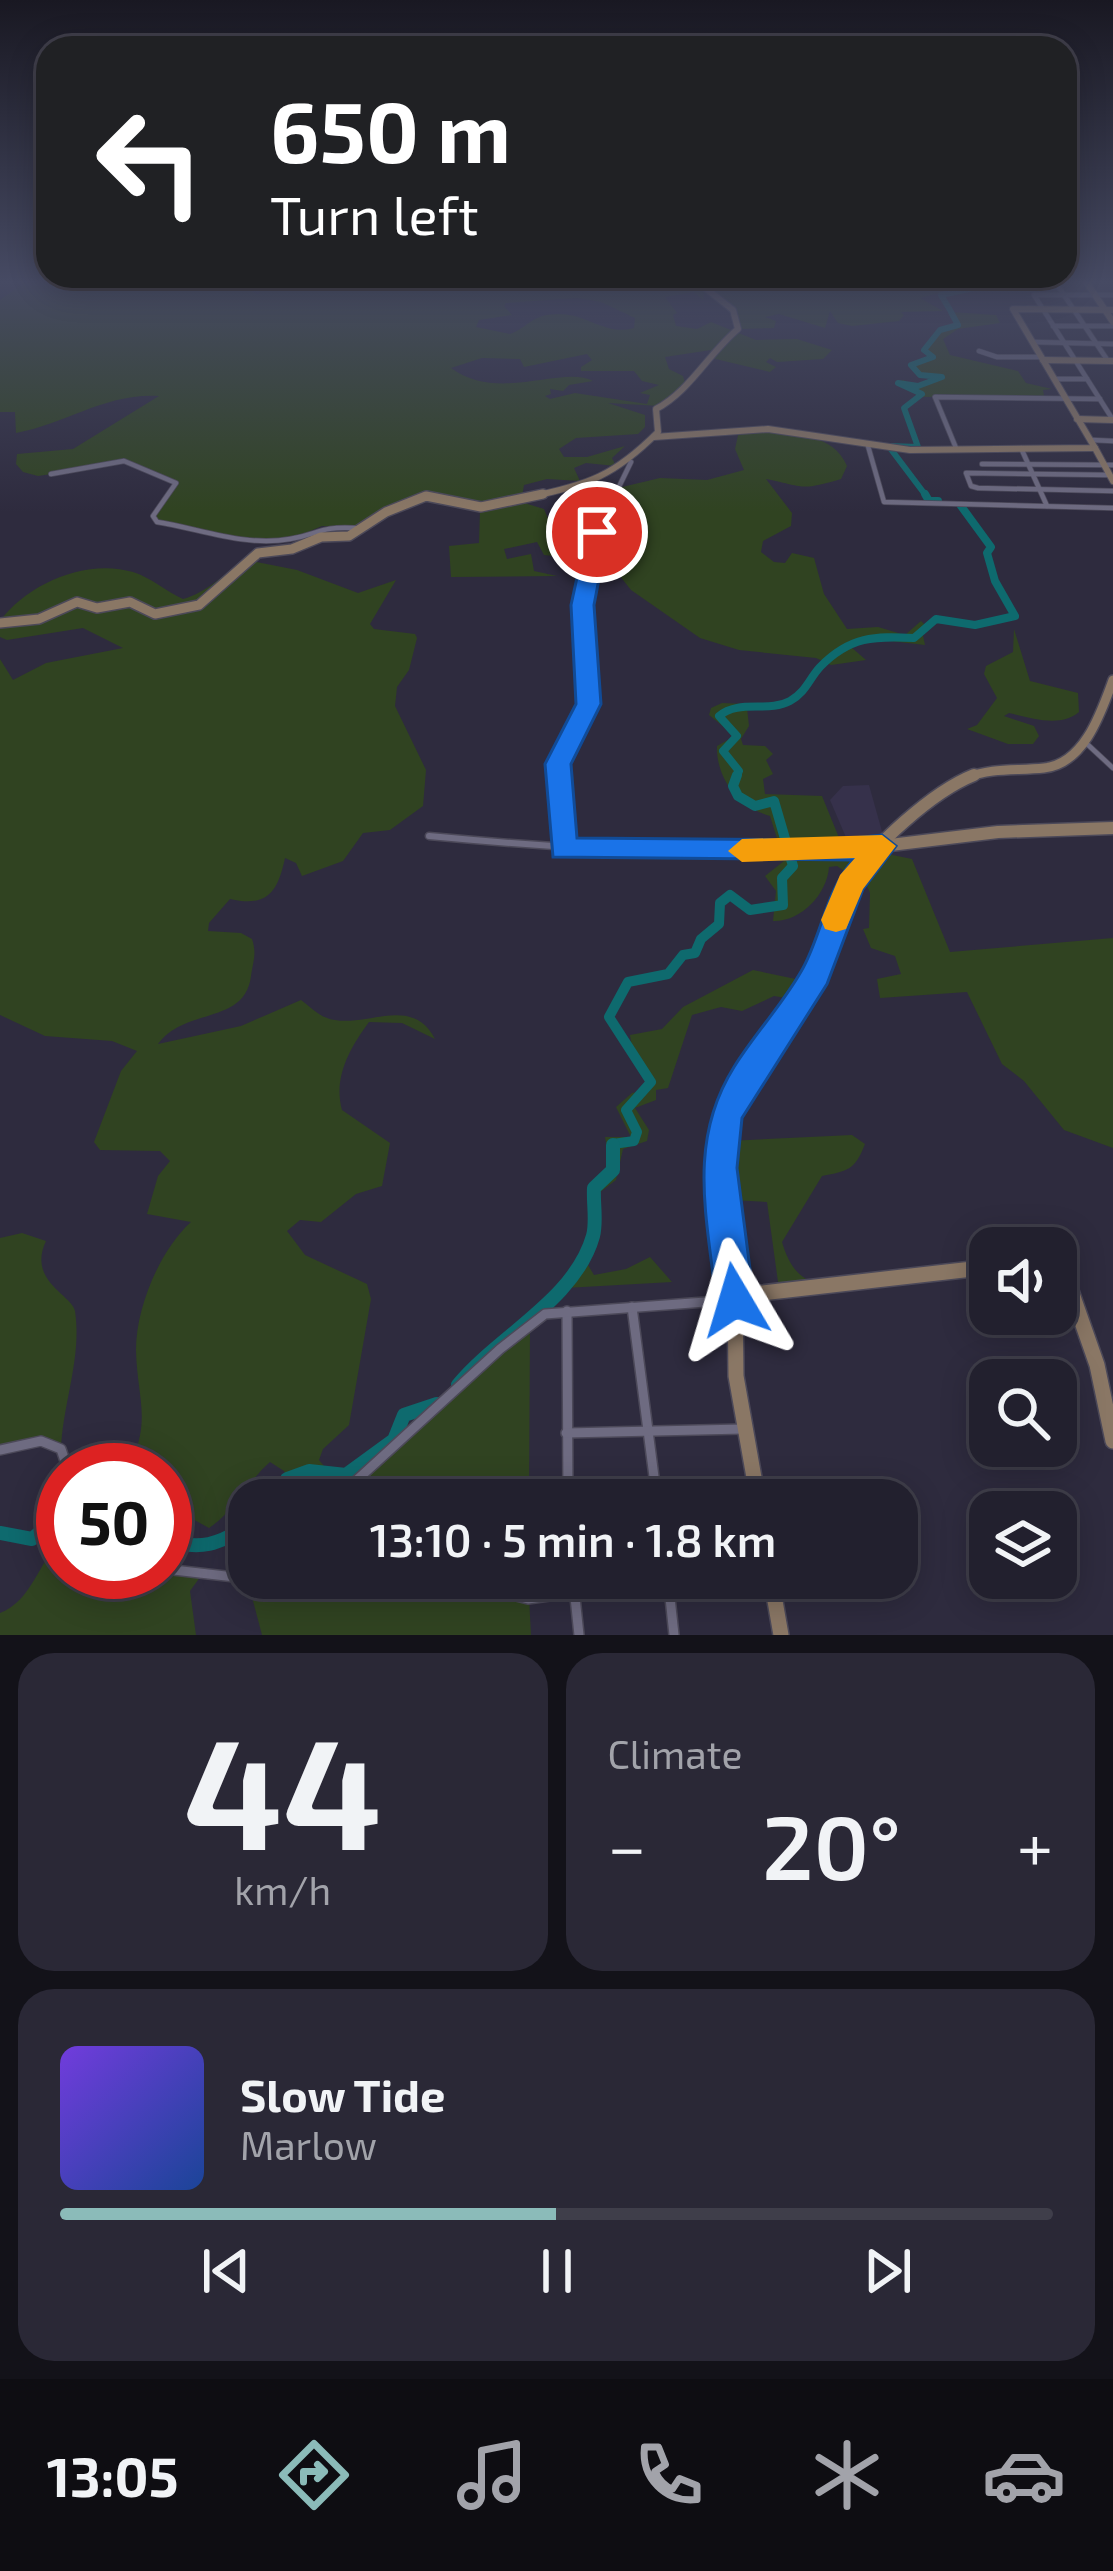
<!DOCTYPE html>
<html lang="en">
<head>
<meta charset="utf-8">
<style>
	:root { --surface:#22202e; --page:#2a2836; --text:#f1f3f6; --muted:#a2a3aa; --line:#3f3e4a; --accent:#8bbbb9 }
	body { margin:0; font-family:"Exo 2",sans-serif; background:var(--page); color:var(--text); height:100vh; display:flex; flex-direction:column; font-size:45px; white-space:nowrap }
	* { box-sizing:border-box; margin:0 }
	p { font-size:39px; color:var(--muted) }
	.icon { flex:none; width:66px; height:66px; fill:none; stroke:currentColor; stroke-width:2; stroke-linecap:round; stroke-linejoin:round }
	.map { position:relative; height:1635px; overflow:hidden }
	.sheet { display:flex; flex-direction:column; gap:18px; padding:18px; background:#131219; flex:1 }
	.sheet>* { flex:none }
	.guide { position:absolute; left:36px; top:36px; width:1041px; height:252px; border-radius:36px; box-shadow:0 6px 30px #0003,0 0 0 3px var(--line); background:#202124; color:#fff; overflow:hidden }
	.buttons { position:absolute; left:969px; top:1227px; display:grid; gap:24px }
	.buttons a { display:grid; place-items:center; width:108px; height:108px; border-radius:24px; background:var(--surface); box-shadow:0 6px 30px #0003,0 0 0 3px var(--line); font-size:60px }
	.speed { position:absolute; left:36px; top:1443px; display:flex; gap:24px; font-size:60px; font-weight:700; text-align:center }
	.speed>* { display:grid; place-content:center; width:156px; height:156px; border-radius:50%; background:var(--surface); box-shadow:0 6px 30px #0003,0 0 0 3px var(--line); line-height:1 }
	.speed .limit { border:18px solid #d22; background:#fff; color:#111 }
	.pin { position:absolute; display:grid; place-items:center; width:102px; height:102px; color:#fff; margin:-51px; border:6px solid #fff; border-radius:50%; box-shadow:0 3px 12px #0007 }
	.me { position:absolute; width:132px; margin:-66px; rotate:353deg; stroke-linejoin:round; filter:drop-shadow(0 0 9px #0008) }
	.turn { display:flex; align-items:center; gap:42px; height:252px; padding:0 36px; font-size:54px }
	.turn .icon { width:156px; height:156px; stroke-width:2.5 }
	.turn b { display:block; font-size:84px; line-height:102px }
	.big { font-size:90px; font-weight:600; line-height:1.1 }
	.sheet .widget { flex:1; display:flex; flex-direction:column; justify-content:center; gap:18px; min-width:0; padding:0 42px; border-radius:36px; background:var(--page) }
	.sheet .dial { align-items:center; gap:0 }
	.dial b { font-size:156px; line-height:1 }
	.song { display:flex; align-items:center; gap:36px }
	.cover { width:144px; height:144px; border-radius:18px; background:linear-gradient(135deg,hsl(260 70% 55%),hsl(220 70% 35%)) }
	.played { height:12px; border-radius:6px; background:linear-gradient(90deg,var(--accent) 50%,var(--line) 50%) }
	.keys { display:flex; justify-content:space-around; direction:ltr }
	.heat { display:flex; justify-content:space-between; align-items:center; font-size:66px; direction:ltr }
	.sheet .tiles { flex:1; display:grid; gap:18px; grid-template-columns:1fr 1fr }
	.widget:last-child { grid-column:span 2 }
	.trip { position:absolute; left:228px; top:1479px; width:690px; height:120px; border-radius:36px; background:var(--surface); box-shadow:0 6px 30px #0003,0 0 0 3px var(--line); font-weight:600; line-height:120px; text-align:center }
	.menu { display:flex; height:192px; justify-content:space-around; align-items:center; background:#0e0d12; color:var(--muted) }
	.menu .icon { width:84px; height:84px }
	.menu .active { color:var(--accent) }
	.menu b { font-size:54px; color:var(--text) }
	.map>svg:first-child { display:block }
</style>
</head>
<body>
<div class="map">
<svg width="1113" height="1635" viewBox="0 0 1113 1635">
	<rect width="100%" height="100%" fill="#2e2b3e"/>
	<!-- built -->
	<polygon fill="#36314b" points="869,785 883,835 848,842 830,800 843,786"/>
	<!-- green -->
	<g fill="#304321" fill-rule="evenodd">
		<path d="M 23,283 L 239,283 L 258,295 L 265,283 L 952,283 L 959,288 L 920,298 L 943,311 L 901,312 L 904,315 L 899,321 L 852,326 L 838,323 L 830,311 L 825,328 L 779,314 L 765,317 L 776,321 L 774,328 L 738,329 L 737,316 L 705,290 L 703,300 L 694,292 L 665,297 L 677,313 L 673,315 L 676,326 L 697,329 L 711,322 L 756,340 L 797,339 L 832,350 L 823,359 L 777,362 L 770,358 L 766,362 L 776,367 L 770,372 L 707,357 L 711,350 L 665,357 L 669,369 L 683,376 L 685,383 L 660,406 L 608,403 L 645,415 L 645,427 L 638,434 L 576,438 L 559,449 L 564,457 L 587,457 L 625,446 L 612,458 L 616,466 L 586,463 L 574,468 L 580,481 L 547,479 L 524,485 L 521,502 L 544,509 L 550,523 L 546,534 L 567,540 L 570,558 L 544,555 L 537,542 L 504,549 L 507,559 L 531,554 L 534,571 L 557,576 L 451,577 L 449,546 L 479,543 L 480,511 L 439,495 L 355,528 L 322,526 L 291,539 L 230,539 L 153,519 L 175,483 L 131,462 L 38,476 L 23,472 L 16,464 L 17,454 L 73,449 L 159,396 C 105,393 66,424 16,433 L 15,412 L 0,412 L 0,300 ZM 578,298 L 601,302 L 635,318 L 634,328 C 607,336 588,315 561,314 C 532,313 529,327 510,334 L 476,327 L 479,320 L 512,315 L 504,306 L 506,303 ZM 587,354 L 592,360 L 581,367 L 581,371 L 634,371 L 642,381 L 659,385 L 640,393 L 650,395 L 647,404 L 575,393 L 550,399 L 545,396 L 551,394 L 550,389 L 563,391 L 569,385 L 593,381 C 563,365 498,403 451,368 L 482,358 L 520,359 L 524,367 Z"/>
		<polygon points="951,312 996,315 1000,323 958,329 943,339 950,355 1018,371 1026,383 1052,389 1043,390 1044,396 920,397 898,383 903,380 918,386 942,377 920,375 911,365 933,357 924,350 940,330 957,326"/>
		<path d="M 758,429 C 790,434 833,432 847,466 L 841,479 C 800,491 806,487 766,479 L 792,513 L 791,526 L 763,541 L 761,552 L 774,562 L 785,563 L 792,553 L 814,558 L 824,594 L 847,629 L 878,627 L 905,635 L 921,621 L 926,626 L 922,631 L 925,645 L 865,638 L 854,641 L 851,647 L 866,660 L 831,665 L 816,658 L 739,650 L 700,638 L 631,590 L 608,561 L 597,532 L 618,488 L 660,478 L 707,480 L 744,470 L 735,449 L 739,431 Z"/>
		<path d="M 247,560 L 297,570 L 358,593 L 396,580 L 370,624 L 374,629 L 415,634 L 417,638 L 409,670 L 397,687 L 395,706 L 426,770 L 423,806 L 390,830 L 363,833 L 343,861 L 302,876 L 296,863 L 285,858 C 278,890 269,908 230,899 L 209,923 L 208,931 L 241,933 L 252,939 C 257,954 253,961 251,976 C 245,1025 185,1007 158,1044 L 241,1026 L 301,1000 C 312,1008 320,1018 335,1020 C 370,1026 413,996 435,1039 L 402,1023 L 369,1022 C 350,1048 333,1077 342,1110 L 390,1143 L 382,1186 L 356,1194 L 321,1222 L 300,1220 L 287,1231 L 305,1255 L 367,1284 L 371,1299 L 349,1425 L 323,1449 L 319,1460 L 336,1480 C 320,1492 308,1493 290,1486 L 284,1471 L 270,1462 C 247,1482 235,1511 209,1528 L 189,1517 L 165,1513 L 165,1470 L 127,1470 C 153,1422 137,1399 136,1350 C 136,1307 160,1250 191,1222 L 147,1214 L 158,1176 L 170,1161 L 160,1151 L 100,1150 L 94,1142 L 121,1071 L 137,1051 L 112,1041 L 45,1036 L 0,1015 L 0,659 L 13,680 L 46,663 L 123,648 L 83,628 L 7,640 L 0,637 L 0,621 C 27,584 86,558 133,572 C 152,578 165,591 183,599 C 207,593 225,572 247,560 Z"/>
		<path d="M 1014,629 L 1030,681 L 1078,693 L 1079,712 C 1061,728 1030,718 1009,713 L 1004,716 L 1034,726 L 1039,736 L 1033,744 L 1008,744 L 967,729 L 977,725 L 997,698 L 984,674 L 986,666 L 1013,652 Z"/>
		<path d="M 722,703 L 771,705 L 747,708 L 749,726 L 741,739 L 743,745 L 765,746 L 773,754 L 766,760 L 773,774 L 763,779 L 765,794 L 822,796 L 844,850 L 882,846 L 878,852 L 912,859 L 950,952 L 1113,938 L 1113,1148 L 1064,1130 L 1024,1081 L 1002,1064 L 967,992 L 880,998 L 877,979 L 901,974 L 895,956 L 871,948 L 863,929 L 869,928 L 870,893 L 860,871 L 855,878 L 837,866 L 829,867 C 827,895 800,922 773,921 L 776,891 L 765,876 L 784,861 L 770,816 C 738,807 716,778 717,746 L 735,736 L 709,715 L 711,708 Z"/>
		<polygon points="753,970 810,982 798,1000 774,996 742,1011 721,1007 692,1015 668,1088 656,1090 656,1100 635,1108 649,1130 647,1141 623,1149 616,1180 599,1193 600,1232 588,1265 594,1275 626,1269 650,1257 672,1282 565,1288 590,1230 589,1191 610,1162 605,1137 631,1137 616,1107 632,1093 648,1090 649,1079 634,1060 630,1035 662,1029 683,1007"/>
		<path d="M 852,1135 L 865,1144 C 855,1170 848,1171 822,1176 L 782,1242 C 788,1262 796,1277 817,1284 L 779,1289 L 767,1202 L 731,1200 L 728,1141 Z"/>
		<path d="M 22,1233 L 46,1241 C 27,1281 72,1295 75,1311 C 82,1358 63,1402 61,1449 L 41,1441 L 0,1450 L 0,1238 Z"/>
		<polygon points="530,1326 529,1500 335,1500"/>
		<path d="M 63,1537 L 63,1572 L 203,1573 L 190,1591 L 196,1635 L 0,1635 L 0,1613 C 32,1601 39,1561 63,1537 Z"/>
		<polygon points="247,1578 528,1578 531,1635 262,1635"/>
	</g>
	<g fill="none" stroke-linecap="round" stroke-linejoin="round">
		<!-- river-far3 -->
		<g stroke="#0e6a6e" stroke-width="6">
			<polyline points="950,310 941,295 997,283"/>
			<polyline points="889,446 918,447 904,408 922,394 898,383 918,386 942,377 920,375 911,365 933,357 924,350 940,330 958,325 951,312"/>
			<polyline points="890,448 927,497"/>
		</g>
		<!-- river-far2 -->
		<g stroke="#0e6a6e" stroke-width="8">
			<polyline points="925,494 929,501 938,501"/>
			<path d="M 736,778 L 739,771 L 723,751 L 737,736 L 719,716 C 739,699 768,713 790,701 C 806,692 809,679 820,667 C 850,636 875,636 914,638 L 936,619 L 975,625 L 1015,616 L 995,581 L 987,553 L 991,547 L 961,506"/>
		</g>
		<!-- river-far1 -->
		<polyline stroke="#0e6a6e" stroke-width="10" points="613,1148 613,1144 634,1141 637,1132 626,1110 651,1082 609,1017 628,982 668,974 683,955 695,953 701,939 719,924 720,903 730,895 750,910 783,905 782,878 793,866 774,801 755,806 738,796 733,786 737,775"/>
		<!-- river -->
		<g stroke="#0e6a6e" stroke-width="14">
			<path d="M 458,1385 C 498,1336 575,1300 593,1236 C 597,1221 593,1204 594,1188 L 613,1170 L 613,1145"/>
			<polyline points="281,1500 287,1479 309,1471 346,1475 394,1440 404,1415 437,1404"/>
			<polyline points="0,1533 32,1539 63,1513"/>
			<path d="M 165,1539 C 199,1552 220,1544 249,1525"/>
		</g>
		<!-- street-far2 casing -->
		<g stroke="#4c4959" stroke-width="6">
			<g id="street-far2">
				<polyline points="1056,283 1108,361"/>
				<polyline points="1113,295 1034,295 1113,420"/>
				<polyline points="1053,326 1113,326"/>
				<polyline points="1032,342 1113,344"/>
				<polyline points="979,351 997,357 1042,357"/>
				<polyline points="1055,379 1087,379"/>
				<polyline points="1092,440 1113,441"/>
				<polyline points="868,446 884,502 1113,508"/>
				<polyline points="956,448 935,397 1100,399"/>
				<polyline points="1021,448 1047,506"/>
				<polyline points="982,464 1113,465"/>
				<path d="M 51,474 L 124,461 L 176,483 L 153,516 L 157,522 C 201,529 245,547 290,539 C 320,534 319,526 355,528"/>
				<polyline points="1110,475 966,473 971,486 978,488 1113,491"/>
				<polyline points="1086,743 1113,768"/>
				<polyline points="559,778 558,764 588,704 582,634 597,532 631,462"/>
			</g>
		</g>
		<!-- street-far1 casing -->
		<g stroke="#4c4959" stroke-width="9">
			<g id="street-far1">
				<polyline points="559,775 563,849"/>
				<path d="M 429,836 C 578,850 726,858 875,847"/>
			</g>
		</g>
		<!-- street casing -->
		<g stroke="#4c4959" stroke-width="12">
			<g id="street">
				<polyline points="632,1307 657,1500"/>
				<polyline points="567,1311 568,1500"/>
				<polyline points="566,1433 743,1429"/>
				<polyline points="0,1450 41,1441 61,1449 68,1470"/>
				<polyline points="63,1497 63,1528"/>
				<polyline points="335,1500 500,1349 545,1314 732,1300"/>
				<polyline points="165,1569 277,1582 340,1578"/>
				<polyline points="449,1578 528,1599 675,1578"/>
				<polyline points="573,1578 579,1635"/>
				<polyline points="668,1579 674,1635"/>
			</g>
		</g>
		<!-- secondary-far3 casing -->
		<g stroke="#4c4959" stroke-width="8">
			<g id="secondary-far3">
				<polyline points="1087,283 1113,322"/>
				<polyline points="1043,360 1113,361"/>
				<polyline points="1077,419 1113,420"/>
				<polyline points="654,437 768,429 910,450 1095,448 1013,309 1113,310"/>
				<polyline points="1095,448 1113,481"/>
				<polyline points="423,497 432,497"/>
				<path d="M 529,497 C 588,485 614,476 658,432 L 656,409 C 690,391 708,354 738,329 L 733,310 L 699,283"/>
			</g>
		</g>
		<!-- secondary-far2 casing -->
		<g stroke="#4c4959" stroke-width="12">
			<g id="secondary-far2">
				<polyline points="0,623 39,619 77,602 97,608 130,602 155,614 199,605 258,553 292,549 321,537 349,536 386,512 426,496 481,507 543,494"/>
				<path d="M 966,778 C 993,767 1016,771 1044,768 C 1084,764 1101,713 1113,680"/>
			</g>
		</g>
		<!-- secondary-far1 casing -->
		<g stroke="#4c4959" stroke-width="15">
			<g id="secondary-far1">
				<polyline points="882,846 998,832 1113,828"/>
				<path d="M 721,1148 C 723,1079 790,1030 817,971 C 830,943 835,911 850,884 C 871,846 934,791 974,775"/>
			</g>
		</g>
		<!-- secondary casing -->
		<g stroke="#4c4959" stroke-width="18">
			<g id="secondary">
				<polyline points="721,1145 735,1296 736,1376 758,1500"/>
				<polyline points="1056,1262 1063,1268 1097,1365 1113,1441"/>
				<polyline points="735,1296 990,1267"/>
				<polyline points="771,1578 781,1635"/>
			</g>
		</g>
		<!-- street-far2 -->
		<use href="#street-far2" stroke="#6e6b81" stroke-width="4.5"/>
		<!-- street-far1 -->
		<use href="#street-far1" stroke="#6e6b81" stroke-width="6"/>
		<!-- street -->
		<use href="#street" stroke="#6e6b81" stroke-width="9"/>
		<!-- secondary-far3 -->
		<use href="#secondary-far3" stroke="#8a7765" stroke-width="6"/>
		<!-- secondary-far2 -->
		<use href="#secondary-far2" stroke="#8a7765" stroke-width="9"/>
		<!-- secondary-far1 -->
		<use href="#secondary-far1" stroke="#8a7765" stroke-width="12"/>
		<!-- secondary -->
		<use href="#secondary" stroke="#8a7765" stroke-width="15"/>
	</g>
	<!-- sky -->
	<linearGradient id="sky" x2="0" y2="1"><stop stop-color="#191822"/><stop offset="0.55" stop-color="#464a63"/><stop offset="1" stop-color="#464a63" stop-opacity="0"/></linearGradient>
	<rect width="1113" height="512" fill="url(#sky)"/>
	<!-- route -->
	<path fill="#1a73e8" stroke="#114b97" stroke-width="3" d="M 597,526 L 608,532 L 594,605 L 601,704 L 571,764 L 577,838 L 833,840 L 882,835 L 896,846 L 863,889 L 827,984 L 742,1118 L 737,1168 L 754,1300 L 749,1313 L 735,1319 L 721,1313 L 716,1300 C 707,1216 687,1142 734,1067 C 755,1033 784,1003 803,968 C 822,933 826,891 853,860 L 553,857 L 545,764 L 576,704 L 571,605 L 587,532 Z"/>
	<!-- slow -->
	<polygon fill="#f59e0b" points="882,835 896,846 863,889 846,929 836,932 825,929 821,920 840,875 855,858 742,862 728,851 742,839"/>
</svg>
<div class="buttons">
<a><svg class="icon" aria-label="sound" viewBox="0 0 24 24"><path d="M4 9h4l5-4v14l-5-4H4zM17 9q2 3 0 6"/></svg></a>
<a><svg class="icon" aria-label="search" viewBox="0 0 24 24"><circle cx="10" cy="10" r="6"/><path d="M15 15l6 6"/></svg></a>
<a><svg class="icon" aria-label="layers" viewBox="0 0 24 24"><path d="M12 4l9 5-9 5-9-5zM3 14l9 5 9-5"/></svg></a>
</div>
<div class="speed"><div class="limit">50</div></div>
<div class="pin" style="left:597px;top:532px;background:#d93025"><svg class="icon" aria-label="arrive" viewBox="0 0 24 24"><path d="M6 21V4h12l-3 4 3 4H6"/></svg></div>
<svg class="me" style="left:735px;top:1300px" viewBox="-20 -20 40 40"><path d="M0-17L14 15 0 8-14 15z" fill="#1a73e8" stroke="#fff" stroke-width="4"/></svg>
<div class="trip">13:10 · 5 min · 1.8 km</div>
<div class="guide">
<div class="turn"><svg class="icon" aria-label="left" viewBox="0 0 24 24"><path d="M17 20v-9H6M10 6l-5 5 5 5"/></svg><div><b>650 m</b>Turn left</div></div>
</div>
</div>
<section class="sheet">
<div class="tiles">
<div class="widget dial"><b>44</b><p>km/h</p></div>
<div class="widget"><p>Climate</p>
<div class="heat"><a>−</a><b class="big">20°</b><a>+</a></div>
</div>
<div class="widget">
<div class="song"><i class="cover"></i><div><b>Slow Tide</b><p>Marlow</p></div></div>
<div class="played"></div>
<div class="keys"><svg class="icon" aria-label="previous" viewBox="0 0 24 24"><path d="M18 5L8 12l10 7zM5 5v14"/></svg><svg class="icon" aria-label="pause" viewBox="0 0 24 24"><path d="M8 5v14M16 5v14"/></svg><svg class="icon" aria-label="next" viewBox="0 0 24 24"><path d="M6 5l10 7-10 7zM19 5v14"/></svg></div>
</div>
</div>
</section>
<nav class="menu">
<b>13:05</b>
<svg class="icon active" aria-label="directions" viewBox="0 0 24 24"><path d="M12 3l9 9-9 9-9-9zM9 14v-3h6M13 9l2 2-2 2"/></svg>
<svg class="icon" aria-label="music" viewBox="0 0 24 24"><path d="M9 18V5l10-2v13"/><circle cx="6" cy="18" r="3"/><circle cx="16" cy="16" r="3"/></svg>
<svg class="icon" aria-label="phone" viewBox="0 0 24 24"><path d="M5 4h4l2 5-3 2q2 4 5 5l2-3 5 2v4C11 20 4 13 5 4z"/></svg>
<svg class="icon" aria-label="climate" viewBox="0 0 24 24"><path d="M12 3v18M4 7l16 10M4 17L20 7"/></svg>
<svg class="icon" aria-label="car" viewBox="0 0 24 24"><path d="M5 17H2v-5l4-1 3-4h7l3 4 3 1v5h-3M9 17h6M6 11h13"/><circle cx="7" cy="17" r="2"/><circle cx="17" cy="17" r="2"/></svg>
</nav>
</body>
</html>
